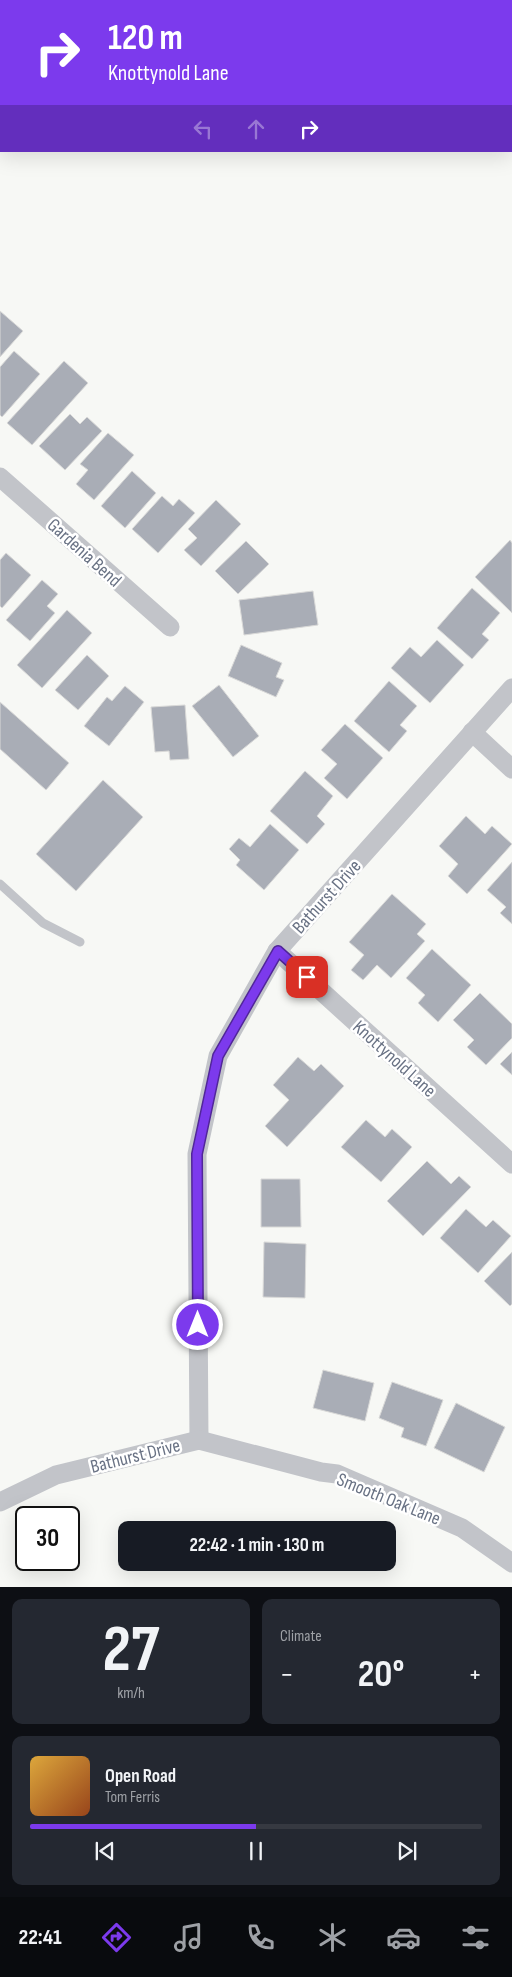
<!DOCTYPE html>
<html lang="en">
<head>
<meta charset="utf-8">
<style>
	:root { --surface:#171b24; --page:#242831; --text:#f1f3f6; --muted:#9ea1a6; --line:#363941; --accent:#7c3aed }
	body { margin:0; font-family:"Sofia Sans Condensed",sans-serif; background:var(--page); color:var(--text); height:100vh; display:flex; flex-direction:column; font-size:19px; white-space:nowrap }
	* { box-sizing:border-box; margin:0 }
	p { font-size:16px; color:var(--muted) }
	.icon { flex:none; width:28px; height:28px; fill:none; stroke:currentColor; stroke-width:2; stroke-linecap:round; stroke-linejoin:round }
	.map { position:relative; height:1587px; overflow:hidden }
	.side { display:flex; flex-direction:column; gap:12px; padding:12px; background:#0d0f14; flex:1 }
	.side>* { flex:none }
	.hud { position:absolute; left:0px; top:0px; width:512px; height:152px; box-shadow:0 5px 20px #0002; background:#7c3aed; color:#fff; overflow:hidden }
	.speed { position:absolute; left:15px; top:1506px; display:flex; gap:10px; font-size:25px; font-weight:700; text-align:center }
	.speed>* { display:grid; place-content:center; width:65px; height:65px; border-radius:50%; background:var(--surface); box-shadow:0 5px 20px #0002; line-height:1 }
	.speed .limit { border:2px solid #111; border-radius:8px; background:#fff; color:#111 }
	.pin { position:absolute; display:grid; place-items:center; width:42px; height:42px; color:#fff; margin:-21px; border-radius:10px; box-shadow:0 2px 8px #0006 }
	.me { position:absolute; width:55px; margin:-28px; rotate:0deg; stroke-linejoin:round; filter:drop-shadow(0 0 4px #0008) }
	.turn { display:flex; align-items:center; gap:18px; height:105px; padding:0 25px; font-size:22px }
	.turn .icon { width:65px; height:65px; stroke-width:2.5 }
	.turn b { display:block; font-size:35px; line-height:42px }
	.lanes { display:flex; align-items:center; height:48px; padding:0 25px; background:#0003; justify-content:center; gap:25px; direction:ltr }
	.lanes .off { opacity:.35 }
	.big { font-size:38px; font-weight:700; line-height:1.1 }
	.side .card { flex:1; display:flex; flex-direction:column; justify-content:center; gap:8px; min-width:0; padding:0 18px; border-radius:10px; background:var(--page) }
	.side .dial { align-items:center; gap:0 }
	.dial b { font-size:65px; line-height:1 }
	.song { display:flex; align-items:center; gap:15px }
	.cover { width:60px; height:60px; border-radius:8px; background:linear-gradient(135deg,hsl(40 70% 55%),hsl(20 70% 35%)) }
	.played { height:5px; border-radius:2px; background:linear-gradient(90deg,var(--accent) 50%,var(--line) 50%) }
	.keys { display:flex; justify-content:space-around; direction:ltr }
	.heat { display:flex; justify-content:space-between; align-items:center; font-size:28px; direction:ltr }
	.side .tiles { flex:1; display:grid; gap:12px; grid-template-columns:1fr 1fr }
	.card:last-child { grid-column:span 2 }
	.trip { position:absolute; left:118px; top:1521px; width:278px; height:50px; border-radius:10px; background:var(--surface); box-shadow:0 5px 20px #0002; font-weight:700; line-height:50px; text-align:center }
	.dock { display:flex; height:80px; justify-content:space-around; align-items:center; background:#090b0e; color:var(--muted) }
	.dock .icon { width:35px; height:35px }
	.dock .current { color:var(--accent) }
	.dock b { font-size:22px; color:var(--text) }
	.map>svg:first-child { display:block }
</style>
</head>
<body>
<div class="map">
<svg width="512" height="1587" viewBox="0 0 512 1587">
	<rect width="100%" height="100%" fill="#f7f8f5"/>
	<!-- building -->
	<g fill="#a9adb6" stroke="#d9d9d8">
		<polygon points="0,311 23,331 0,357"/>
		<polygon points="14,351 40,374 2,417 0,415 0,367"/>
		<polygon points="64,361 88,383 32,445 7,423"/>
		<polygon points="70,414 80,424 87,417 102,431 65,470 39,446"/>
		<polygon points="108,433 134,455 94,500 76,484 88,470 80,464"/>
		<polygon points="132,471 156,493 125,528 101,506"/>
		<polygon points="162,496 173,506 179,499 195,513 158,553 132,529"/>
		<polygon points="216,500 241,524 201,566 184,550 197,538 188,529"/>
		<polygon points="510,540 512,543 512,613 475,577"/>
		<polygon points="246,541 269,564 238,594 215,571"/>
		<polygon points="6,553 31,575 2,608 0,606 0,560"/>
		<polygon points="42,580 58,594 47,606 55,613 30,641 6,620"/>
		<polygon points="472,588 500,613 482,634 489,640 472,659 437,628"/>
		<polygon points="313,591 318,625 244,635 239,600"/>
		<polygon points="67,610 92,633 42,688 17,665"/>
		<polygon points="437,640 464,665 430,703 391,668 410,647 421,657"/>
		<polygon points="241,645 282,663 276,677 284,680 276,697 228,676"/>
		<polygon points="87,655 109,676 78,710 55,690"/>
		<polygon points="389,681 417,706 400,725 407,731 389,752 354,721"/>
		<polygon points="219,685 259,736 233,757 192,706"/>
		<polygon points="125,686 144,702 109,746 84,726 107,697 112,701"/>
		<polygon points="0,702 69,763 46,790 0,749"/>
		<polygon points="185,705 189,759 170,760 169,751 155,752 151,707"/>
		<polygon points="345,724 383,758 347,799 324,778 337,764 321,750"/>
		<polygon points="305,771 333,796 317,816 325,824 307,844 270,811"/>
		<polygon points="103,780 143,817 76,891 36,854"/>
		<polygon points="466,816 485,834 492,826 512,844 467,894 448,876 458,864 439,846"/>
		<polygon points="270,824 299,850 264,890 236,865 240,860 229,849 239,838 250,847"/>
		<polygon points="512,862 512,924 500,913 506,907 487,890"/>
		<polygon points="392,894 426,924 417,934 425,941 391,978 377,965 363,980 351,970 364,955 349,942"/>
		<polygon points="432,949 471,985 438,1022 418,1003 425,995 406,978"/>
		<polygon points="480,993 512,1024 512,1038 486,1065 467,1047 474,1040 453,1020"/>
		<polygon points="512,1052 512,1075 500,1064"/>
		<polygon points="298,1057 314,1071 321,1064 344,1086 287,1147 265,1126 289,1100 273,1085"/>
		<polygon points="366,1120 385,1137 392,1129 412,1147 381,1182 341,1147"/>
		<polygon points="427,1161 451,1184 459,1176 471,1187 423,1236 387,1201"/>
		<polygon points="261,1179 300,1179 301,1227 261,1227"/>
		<polygon points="466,1209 486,1227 493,1220 511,1236 478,1273 440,1238"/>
		<polygon points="264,1242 306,1244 305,1298 263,1297"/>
		<polygon points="512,1252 512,1304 510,1306 484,1281"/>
		<polygon points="323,1370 374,1383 365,1421 313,1408"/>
		<polygon points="392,1382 443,1400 426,1446 401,1437 404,1428 379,1418"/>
		<polygon points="456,1403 505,1427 484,1472 434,1448"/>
	</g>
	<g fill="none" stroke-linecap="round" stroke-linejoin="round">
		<!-- service -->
		<polyline stroke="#c2c4c9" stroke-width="9" points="0,884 43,923 80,942"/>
		<!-- minor -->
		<g stroke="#c2c4c9" stroke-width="19">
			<polyline points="0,477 170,627"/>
			<polyline points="472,732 512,769"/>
			<polyline points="277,951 512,1164"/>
			<polyline points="199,1440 197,1154 218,1056 277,951 512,688"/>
			<polyline points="0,1502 56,1475 199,1440 321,1472 337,1474 462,1528 512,1563"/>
		</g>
	</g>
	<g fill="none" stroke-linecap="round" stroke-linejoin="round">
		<!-- route casing -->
		<g stroke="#51269a" stroke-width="12">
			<polyline id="route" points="198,1325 197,1154 218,1056 278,951 307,977"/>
		</g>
		<!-- route -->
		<use href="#route" stroke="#7c3aed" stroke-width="9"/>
	</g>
	<g text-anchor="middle" stroke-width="5" stroke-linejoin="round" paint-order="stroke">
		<!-- street labels -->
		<g font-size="19" fill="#697284" stroke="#fff">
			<text transform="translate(85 552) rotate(42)" y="7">Gardenia Bend</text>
			<text transform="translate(326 896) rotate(-48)" y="7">Bathurst Drive</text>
			<text transform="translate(395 1058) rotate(42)" y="7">Knottynold Lane</text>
			<text transform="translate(135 1455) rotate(-14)" y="7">Bathurst Drive</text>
			<text transform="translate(389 1498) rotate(22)" y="7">Smooth Oak Lane</text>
		</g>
	</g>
</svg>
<div class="speed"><div class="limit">30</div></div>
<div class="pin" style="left:307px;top:977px;background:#d93025"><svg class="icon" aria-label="arrive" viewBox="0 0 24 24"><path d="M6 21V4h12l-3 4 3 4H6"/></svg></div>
<svg class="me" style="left:198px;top:1325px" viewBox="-20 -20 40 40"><circle r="17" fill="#7c3aed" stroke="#fff" stroke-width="3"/><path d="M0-11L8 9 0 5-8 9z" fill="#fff"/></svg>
<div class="trip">22:42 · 1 min · 130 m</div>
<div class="hud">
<div class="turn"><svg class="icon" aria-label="right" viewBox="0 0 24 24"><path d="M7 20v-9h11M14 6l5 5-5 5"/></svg><div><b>120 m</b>Knottynold Lane</div></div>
<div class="lanes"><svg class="icon off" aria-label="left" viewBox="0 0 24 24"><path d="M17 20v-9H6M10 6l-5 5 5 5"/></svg><svg class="icon off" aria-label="ahead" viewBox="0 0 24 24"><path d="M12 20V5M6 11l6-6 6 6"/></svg><svg class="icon" aria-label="right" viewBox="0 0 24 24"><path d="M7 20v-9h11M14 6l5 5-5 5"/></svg></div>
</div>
</div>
<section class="side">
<div class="tiles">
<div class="card dial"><b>27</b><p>km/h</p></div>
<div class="card"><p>Climate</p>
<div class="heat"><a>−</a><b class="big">20°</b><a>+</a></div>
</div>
<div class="card">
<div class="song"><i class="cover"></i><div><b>Open Road</b><p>Tom Ferris</p></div></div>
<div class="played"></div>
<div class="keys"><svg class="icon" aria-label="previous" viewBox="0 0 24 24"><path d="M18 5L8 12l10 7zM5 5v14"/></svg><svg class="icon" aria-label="pause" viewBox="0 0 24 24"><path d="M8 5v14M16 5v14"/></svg><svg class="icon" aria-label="next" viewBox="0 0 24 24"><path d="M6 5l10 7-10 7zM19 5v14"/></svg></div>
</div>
</div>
</section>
<nav class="dock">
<b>22:41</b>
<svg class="icon current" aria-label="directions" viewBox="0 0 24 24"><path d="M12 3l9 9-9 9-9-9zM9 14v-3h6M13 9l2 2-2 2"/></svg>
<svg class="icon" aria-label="music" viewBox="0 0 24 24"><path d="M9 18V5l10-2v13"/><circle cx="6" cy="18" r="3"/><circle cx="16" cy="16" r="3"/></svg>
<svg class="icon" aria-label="phone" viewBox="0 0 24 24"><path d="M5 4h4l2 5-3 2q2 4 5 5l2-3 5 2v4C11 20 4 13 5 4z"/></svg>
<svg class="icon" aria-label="climate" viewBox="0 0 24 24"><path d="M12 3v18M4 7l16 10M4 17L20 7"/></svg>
<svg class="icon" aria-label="car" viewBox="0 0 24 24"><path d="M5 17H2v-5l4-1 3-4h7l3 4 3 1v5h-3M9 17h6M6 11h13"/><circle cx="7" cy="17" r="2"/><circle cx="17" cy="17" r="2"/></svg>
<svg class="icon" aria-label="filters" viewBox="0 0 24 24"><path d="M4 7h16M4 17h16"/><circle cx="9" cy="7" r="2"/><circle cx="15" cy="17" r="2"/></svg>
</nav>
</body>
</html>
